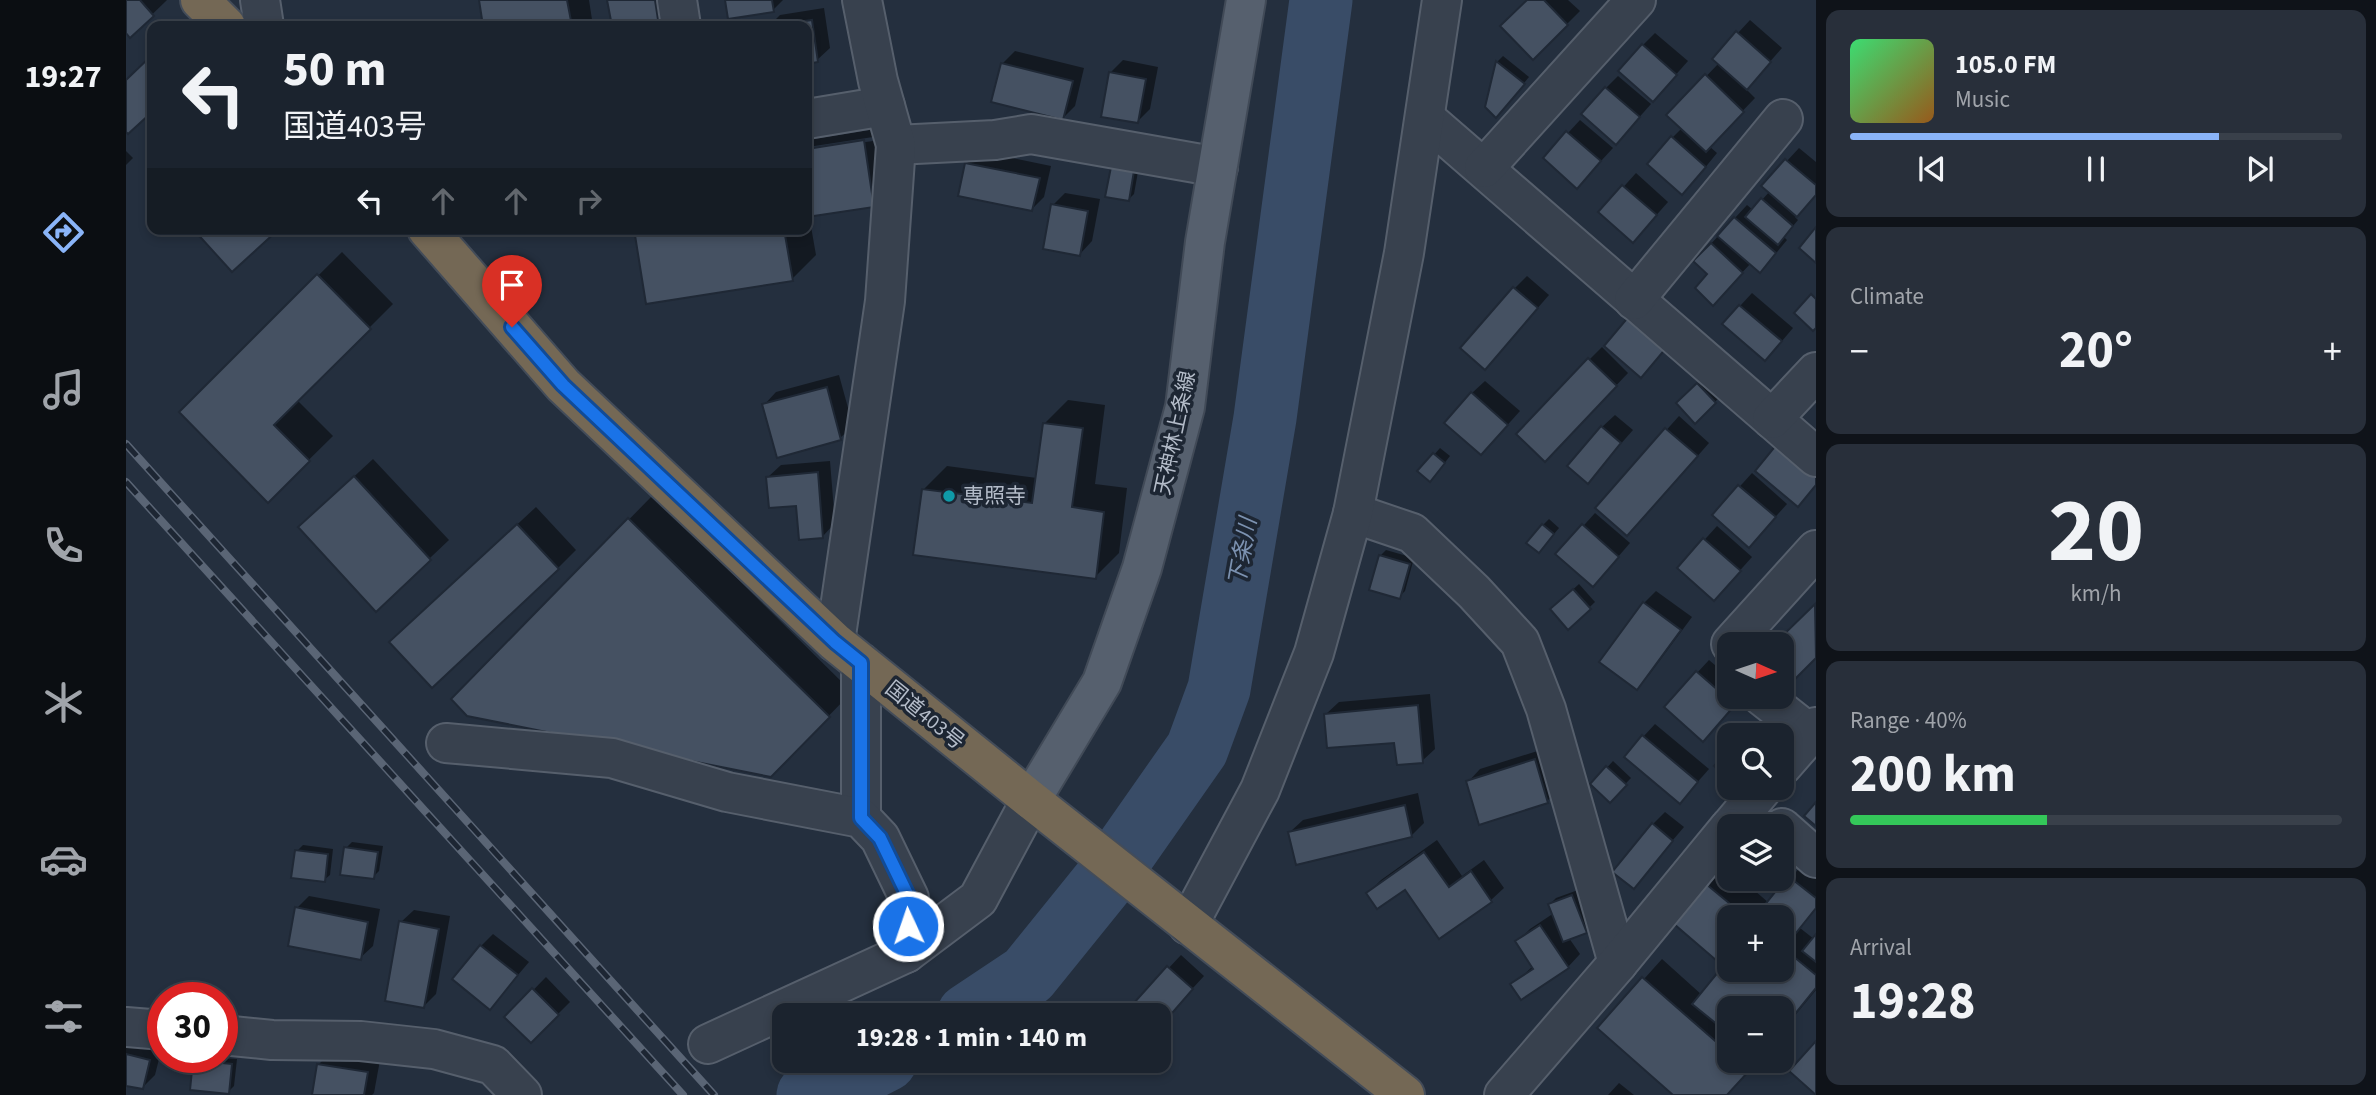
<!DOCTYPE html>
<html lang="en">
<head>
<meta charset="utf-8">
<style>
	:root { --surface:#1b232e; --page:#282f3a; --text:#f1f3f6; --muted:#a0a4aa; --line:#39404a; --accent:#8ab4f8 }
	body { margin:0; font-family:"Source Sans 3","Noto Sans JP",sans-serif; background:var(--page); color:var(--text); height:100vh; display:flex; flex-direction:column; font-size:26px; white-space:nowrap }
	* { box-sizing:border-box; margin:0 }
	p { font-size:23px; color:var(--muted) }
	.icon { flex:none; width:38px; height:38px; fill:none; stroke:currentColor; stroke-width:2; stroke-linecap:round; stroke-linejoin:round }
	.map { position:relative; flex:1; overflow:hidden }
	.panel { display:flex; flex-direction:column; gap:10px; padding:10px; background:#0f1319; width:560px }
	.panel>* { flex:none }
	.top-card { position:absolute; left:21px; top:21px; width:665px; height:214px; border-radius:14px; box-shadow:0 4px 10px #0003,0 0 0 2px var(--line); background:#1b232e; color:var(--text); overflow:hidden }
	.needle { width:46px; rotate:93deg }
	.buttons { position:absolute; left:1591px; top:632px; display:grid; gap:14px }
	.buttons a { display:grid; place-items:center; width:77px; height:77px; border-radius:14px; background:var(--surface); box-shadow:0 4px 10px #0003,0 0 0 2px var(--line); font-size:35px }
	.speed { position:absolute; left:21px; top:982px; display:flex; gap:14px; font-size:35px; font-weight:700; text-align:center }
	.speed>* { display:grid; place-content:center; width:91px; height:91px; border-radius:50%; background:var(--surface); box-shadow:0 4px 10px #0003,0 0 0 2px var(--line); line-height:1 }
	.speed .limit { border:10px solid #d22; background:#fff; color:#111 }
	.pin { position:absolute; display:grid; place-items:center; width:60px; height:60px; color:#fff; margin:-72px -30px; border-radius:50% 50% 50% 0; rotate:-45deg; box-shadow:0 0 7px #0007 }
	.pin .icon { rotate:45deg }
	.me { position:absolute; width:77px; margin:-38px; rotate:357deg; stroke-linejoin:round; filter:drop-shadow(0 0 5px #0008) }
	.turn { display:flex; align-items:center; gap:24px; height:147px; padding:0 21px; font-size:32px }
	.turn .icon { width:91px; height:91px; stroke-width:2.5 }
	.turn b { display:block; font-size:49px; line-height:60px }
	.lanes { display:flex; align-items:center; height:66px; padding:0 21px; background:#0003; justify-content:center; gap:35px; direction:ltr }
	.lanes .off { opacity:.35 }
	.big { font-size:52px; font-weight:700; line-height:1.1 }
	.panel .tile { flex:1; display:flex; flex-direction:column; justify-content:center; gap:10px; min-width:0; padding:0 24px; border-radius:14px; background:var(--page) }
	.panel .dial { align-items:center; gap:0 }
	.dial b { font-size:91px; line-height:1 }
	.song { display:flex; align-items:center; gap:21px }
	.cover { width:84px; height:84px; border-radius:10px; background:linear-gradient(135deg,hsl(140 70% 55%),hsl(30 70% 35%)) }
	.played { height:7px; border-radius:4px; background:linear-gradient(90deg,var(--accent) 75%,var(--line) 75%) }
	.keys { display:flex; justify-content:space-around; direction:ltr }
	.heat { display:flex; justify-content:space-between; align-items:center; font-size:38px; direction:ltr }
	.charge { height:10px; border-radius:5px; background:linear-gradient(90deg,#34c759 40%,var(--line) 0) }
	.trip { position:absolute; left:646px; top:1003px; width:399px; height:70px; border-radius:14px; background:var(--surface); box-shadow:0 4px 10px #0003,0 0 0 2px var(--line); font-weight:700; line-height:70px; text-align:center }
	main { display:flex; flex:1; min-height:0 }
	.tab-bar { display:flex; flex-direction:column; width:126px; justify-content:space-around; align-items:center; background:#0b0e12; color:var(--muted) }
	.tab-bar .icon { width:49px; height:49px }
	.tab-bar .selected { color:var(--accent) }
	.tab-bar b { font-size:32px; color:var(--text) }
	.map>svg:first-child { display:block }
</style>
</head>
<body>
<main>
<nav class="tab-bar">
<b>19:27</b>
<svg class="icon selected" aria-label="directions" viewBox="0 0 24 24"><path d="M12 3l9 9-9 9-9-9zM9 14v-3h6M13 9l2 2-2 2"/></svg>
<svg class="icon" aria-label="music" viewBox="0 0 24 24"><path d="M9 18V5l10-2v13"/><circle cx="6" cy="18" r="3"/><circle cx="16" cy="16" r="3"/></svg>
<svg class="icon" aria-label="phone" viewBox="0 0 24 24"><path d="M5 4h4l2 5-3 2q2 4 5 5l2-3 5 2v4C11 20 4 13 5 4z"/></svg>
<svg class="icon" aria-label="climate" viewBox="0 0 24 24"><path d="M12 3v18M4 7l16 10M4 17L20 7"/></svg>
<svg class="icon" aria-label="car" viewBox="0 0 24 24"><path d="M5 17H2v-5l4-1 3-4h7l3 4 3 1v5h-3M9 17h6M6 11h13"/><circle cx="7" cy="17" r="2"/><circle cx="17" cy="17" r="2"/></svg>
<svg class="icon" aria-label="filters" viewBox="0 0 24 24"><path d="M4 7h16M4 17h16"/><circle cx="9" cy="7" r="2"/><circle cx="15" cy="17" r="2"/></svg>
</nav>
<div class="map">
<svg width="1690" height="1095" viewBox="0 0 1690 1095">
	<rect width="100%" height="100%" fill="#242f3e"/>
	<!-- shadow -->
	<g fill="#0007" fill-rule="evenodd">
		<polygon points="0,0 41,0 5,35 0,30"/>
		<polygon points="355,0 463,0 467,26 358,26"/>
		<polygon points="483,0 543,0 540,26 488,26"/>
		<polygon points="600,0 657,0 647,10"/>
		<polygon points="1403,0 1442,0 1454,11 1408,57"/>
		<polygon points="698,8 704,48 691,60 681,62 681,26 643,26 654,15"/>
		<polygon points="1624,20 1656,48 1620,89 1629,98 1583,146 1591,153 1569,180 1546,138 1556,128 1543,115 1593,63 1612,33"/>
		<polygon points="1529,33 1562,61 1539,87 1517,45"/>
		<polygon points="889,51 958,68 949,106 937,118 876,64"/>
		<polygon points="1377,56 1403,77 1375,110 1361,107 1372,61"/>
		<polygon points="997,60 1032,67 1024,109 1011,122 984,73"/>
		<polygon points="1492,76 1525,104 1502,130 1480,88"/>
		<polygon points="1454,120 1487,148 1451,187 1419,158"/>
		<path d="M 750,129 L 760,193 L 748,206 L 683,215 L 690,255 L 666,279 L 510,229 L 681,229 L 681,140 ZM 747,137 L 747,141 L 682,150 L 682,147 Z"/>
		<polygon points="1673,148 1690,162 1690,194 1669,217 1672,220 1658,237 1661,240 1646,258 1634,271 1625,263 1599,291 1569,261 1621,205 1627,210 1644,191 1638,186"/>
		<polygon points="0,151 7,158 0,165"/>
		<polygon points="853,151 925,166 918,197 906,209 840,164"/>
		<polygon points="1013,166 1008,194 1002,200 981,196"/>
		<polygon points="1510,173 1542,202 1519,228 1475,212"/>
		<polygon points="939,193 974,199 966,241 954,254 927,205"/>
		<polygon points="216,252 267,304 171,400 207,436 142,500 55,412"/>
		<polygon points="1401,276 1423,295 1371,355 1389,288"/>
		<polygon points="1626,293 1667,328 1651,347 1614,306"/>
		<polygon points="1476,347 1502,373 1432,447 1463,360"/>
		<polygon points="713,375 727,426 714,438 638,405 650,392"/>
		<polygon points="1578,378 1595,396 1569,421 1552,403"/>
		<polygon points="1359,381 1394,411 1368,440 1346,393"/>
		<polygon points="942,400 979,405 969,484 1001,488 993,553 969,577 797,490 821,466 911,478 918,424"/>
		<polygon points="1489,415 1507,430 1462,481 1476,427"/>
		<polygon points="1553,416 1583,443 1514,522 1471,508"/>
		<polygon points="1314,448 1324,456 1310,474 1294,471"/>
		<polygon points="247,459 323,540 250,609 193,509"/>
		<polygon points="704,461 709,523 697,536 672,504 642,477 655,465"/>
		<polygon points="1626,473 1661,504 1635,533 1588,515"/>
		<polygon points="527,495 726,692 645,775 327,699"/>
		<polygon points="410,507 450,550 432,568 284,624"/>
		<polygon points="1469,513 1504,543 1479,572 1432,554"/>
		<polygon points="1423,519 1433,528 1419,545 1417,525"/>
		<polygon points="1591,526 1626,557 1600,586 1553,568"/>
		<polygon points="1260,550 1288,558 1279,591 1273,597 1254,556"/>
		<polygon points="1453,584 1469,602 1442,628 1426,609"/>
		<polygon points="1530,591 1566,617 1523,675 1511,687 1518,603"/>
		<polygon points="1690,605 1690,655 1663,682 1656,675 1656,644 1651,644"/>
		<polygon points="1583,660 1603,677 1603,696 1616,696 1590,727 1571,673"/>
		<polygon points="1304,694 1309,749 1296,761 1270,741 1200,714 1213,702"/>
		<polygon points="1529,724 1583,769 1554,802 1517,737"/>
		<polygon points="1421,748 1434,789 1421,801 1342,782 1354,769"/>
		<polygon points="1487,761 1505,778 1484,800 1466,784"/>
		<polygon points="1292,793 1298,823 1286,835 1164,832 1177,820"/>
		<polygon points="1539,812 1558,827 1507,887 1527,824"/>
		<polygon points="1311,840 1336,876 1358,860 1378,888 1365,900 1313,937 1279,888 1242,893 1255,880"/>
		<polygon points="226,842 257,846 253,871 247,877 220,848"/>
		<polygon points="177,845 207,849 204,875 198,880 171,851"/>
		<path d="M 1676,865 L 1690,876 L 1690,909 L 1674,928 L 1688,939 L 1690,936 L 1690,990 L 1656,1031 L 1656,1008 L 1603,1008 L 1603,1060 L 1632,1060 L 1601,1095 L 1550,1095 L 1474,1028 L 1536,959 L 1576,995 L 1600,966 L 1582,885 L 1600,867 L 1603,869 L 1603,878 L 1614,878 L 1643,903 ZM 1603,917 L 1656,917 L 1656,970 L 1603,970 Z"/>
		<polygon points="1452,890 1466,926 1460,931 1443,938 1454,954 1442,967 1387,985 1407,966 1391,942 1404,929 1428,913 1424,904 1430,898"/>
		<polygon points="183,896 254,909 247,946 234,958 171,908"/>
		<polygon points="288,910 324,916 310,994 298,1006 275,922"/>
		<polygon points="367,934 403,962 364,1008 355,946"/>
		<polygon points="1055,955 1078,976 1033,1025 1032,1015 1021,1015 1009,1004"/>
		<polygon points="420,977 444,1002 405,1041 381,1017"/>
		<polygon points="0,1040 36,1047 29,1075 17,1087 0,1084"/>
		<polygon points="205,1052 254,1060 248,1093 246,1095 187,1095 193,1064"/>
		<polygon points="73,1057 111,1059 108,1086 102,1092 69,1061"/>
		<polygon points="1493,1083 1508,1095 1482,1095"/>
	</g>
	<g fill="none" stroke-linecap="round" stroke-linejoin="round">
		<!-- river -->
		<g stroke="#394c67" stroke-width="63">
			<polyline points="842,1015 902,975 982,876 1071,749 1093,689 1139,418 1195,0"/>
			<polyline points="682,1095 706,1088 760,1060"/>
		</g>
	</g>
	<!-- building -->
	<g fill="#455162" stroke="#1f2835" stroke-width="2">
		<polygon points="0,0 14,0 28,16 4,38 0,33"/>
		<polygon points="353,0 441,0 446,26 357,26"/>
		<polygon points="481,0 529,0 533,26 486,26"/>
		<polygon points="599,0 646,0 648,12 602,19"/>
		<polygon points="1401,0 1418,0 1442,25 1407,60 1374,26"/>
		<polygon points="686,20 692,62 681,64 681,26 644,26"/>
		<polygon points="1610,31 1645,62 1621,90 1586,59"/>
		<polygon points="1516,44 1551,75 1527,102 1492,71"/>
		<polygon points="26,55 26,112 2,134 0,132 0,80"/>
		<polygon points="1370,61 1399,84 1370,118 1359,107"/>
		<polygon points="875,63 947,81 937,120 865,102"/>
		<polygon points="983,72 1020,79 1012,123 975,117"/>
		<polygon points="1579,74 1618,112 1580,152 1540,115"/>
		<polygon points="1479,87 1514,117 1490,145 1455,114"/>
		<polygon points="1440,131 1475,161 1451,189 1417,158"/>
		<polygon points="1545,136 1580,167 1556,195 1521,164"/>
		<polygon points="738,140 748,207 681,217 681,149"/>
		<polygon points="1659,159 1690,185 1690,195 1671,217 1635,186"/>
		<polygon points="839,163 914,178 906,211 832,196"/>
		<polygon points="985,167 1008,171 1003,201 979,197"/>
		<polygon points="1496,185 1531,215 1507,243 1472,212"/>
		<polygon points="1635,198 1667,226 1652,245 1619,217"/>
		<polygon points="925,204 962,211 954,256 917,249"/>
		<polygon points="1608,217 1650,253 1634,273 1591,236"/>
		<polygon points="1690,227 1690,263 1673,248"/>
		<polygon points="67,229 153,229 106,272"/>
		<polygon points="508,229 658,229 667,281 520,304"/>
		<polygon points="1585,243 1617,273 1587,306 1569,288 1581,274 1567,261"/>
		<polygon points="191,274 245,329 148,425 184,461 142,503 53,412"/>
		<polygon points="1387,287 1412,308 1359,370 1334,348"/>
		<polygon points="1685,294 1690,299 1690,328 1687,331 1668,313"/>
		<polygon points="1613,305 1656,341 1639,361 1596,324"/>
		<polygon points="1504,315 1541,347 1515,378 1478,346"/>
		<polygon points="1462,358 1491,386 1419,462 1390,434"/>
		<polygon points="1571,383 1590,403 1569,424 1550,403"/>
		<polygon points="701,387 715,440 651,458 636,404"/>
		<polygon points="1345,392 1382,425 1355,455 1318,423"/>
		<polygon points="917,423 957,428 946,507 978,512 970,579 787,555 796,489 906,503"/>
		<polygon points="1475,426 1495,443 1462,484 1441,466"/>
		<polygon points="1539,428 1572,456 1501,536 1469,508"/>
		<polygon points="1651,444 1690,477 1690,485 1672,507 1629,471"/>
		<polygon points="1307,453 1319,463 1304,482 1291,471"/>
		<polygon points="692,472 697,538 673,540 670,506 643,508 640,477"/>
		<polygon points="228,476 305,560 250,612 172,527"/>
		<polygon points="1612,485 1650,517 1623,548 1586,515"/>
		<polygon points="502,518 704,717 645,777 341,716 325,699"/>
		<polygon points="391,524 433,569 306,688 263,642"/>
		<polygon points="1416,524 1428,534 1413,553 1400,543"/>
		<polygon points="1456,524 1493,557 1467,587 1429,554"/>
		<polygon points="1577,538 1615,571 1588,601 1551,568"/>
		<polygon points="1253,555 1284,564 1274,599 1243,590"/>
		<polygon points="1447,589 1465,609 1442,630 1424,609"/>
		<polygon points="1517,602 1555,630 1511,690 1473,662"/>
		<polygon points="1689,604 1690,658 1663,685 1656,677 1656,644 1648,644"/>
		<polygon points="1570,671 1609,705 1577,742 1538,707"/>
		<polygon points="1292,705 1297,763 1271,765 1268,743 1201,748 1198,714"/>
		<polygon points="1516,735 1572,782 1554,804 1498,757"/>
		<polygon points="1603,749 1603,779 1588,766"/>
		<polygon points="1409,759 1422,803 1353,825 1340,781"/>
		<polygon points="1480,766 1501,785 1484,803 1464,784"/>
		<polygon points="1690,802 1690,826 1678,816"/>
		<polygon points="1279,805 1286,837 1170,865 1162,832"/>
		<polygon points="1526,823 1547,841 1508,889 1486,872"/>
		<polygon points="218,847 252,852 248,879 214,875"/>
		<polygon points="169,850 202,854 199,882 165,878"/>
		<polygon points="1298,852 1323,887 1345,871 1366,902 1313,939 1279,890 1251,909 1240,893"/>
		<polygon points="1662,876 1690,898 1690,908 1666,938 1656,930 1656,917 1640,917 1633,912"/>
		<polygon points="1580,884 1620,917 1603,917 1603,970 1656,970 1656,947 1690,975 1690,988 1656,1030 1656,1008 1603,1008 1603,1034 1566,1004 1597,966 1548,924"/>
		<polygon points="1446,895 1461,933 1437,942 1422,904"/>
		<polygon points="169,907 242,922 235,960 162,946"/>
		<polygon points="273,921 313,929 298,1008 259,1001"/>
		<polygon points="1414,925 1443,968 1395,1000 1384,984 1407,969 1389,941"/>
		<polygon points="1690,934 1690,962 1676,951"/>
		<polygon points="354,945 392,975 364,1010 326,979"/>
		<polygon points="1041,966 1067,989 1033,1028 1032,1015 1018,1015 1007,1004"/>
		<polygon points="1516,977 1603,1053 1603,1060 1611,1060 1623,1071 1601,1095 1547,1095 1471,1028"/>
		<polygon points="406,988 433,1015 405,1043 378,1017"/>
		<polygon points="1690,1041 1690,1095 1663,1071"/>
		<polygon points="0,1054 24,1060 17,1089 0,1086"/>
		<polygon points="67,1060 106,1064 103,1094 64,1090"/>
		<polygon points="191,1064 242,1072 238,1095 186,1095"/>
	</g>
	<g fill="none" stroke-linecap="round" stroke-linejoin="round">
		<!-- minor casing -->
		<g stroke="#565f6c" stroke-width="42">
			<g id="minor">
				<polyline points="134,0 138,26"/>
				<polyline points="551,0 555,26"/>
				<polyline points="1299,118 1690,457"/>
				<polyline points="681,119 759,106"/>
				<polyline points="770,145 869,140 905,134 1092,167"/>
				<polyline points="1358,168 1510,0"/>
				<polyline points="1508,300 1657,119"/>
				<polyline points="1646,419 1690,372"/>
				<polyline points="1227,513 1286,533 1348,592 1394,642 1420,709 1492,963"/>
				<polyline points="709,642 759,301 770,145 752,81 736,0"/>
				<polyline points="1605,644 1690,550"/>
				<polyline points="735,663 735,818"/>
				<polyline points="1636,696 1684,734"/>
				<polyline points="320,743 486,758 601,792 735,818 754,838 783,898 780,953"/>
				<polyline points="1656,766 1690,727"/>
				<polyline points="1605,826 1637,788"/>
				<polyline points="1656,828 1690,858"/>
				<polyline points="1062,925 1134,790 1188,653 1227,513 1278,253 1316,0"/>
				<polyline points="0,1027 37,1030"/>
				<polyline points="96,1035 146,1040 235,1041 308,1049 367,1065 396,1095"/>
				<polyline points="582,1044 780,953 852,899 905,800"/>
				<polyline points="1378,1095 1492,963 1603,828"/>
			</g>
		</g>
		<!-- major casing -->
		<g stroke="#414a57" stroke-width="42">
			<polyline id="major" points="905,800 976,682 1016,568 1059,407 1079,242 1120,0"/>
		</g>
		<!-- highway casing -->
		<g stroke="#434c59" stroke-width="42">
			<g id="highway">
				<polyline points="74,0 100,26"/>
				<polyline points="301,229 437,385 709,642 905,800 1279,1095"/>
			</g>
		</g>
		<!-- minor -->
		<use href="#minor" stroke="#38414e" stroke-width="38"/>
		<!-- major -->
		<use href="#major" stroke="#56606e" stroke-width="38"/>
		<!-- highway -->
		<use href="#highway" stroke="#746855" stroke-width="38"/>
		<!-- rail casing -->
		<g stroke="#5a6575" stroke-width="8">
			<g id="rail">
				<polyline points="0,444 588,1095"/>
				<polyline points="0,482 557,1095"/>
			</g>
		</g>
		<!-- rail -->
		<use href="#rail" stroke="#1d2633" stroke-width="5" stroke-dasharray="16" stroke-linecap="butt"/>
	</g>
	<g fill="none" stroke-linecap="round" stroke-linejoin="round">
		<!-- route casing -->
		<g stroke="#114b97" stroke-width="18">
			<polyline id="route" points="386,327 437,385 709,642 735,663 735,818 754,838 783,898 782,926"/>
		</g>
		<!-- route -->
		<use href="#route" stroke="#1a73e8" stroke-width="12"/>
	</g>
	<!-- markers -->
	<circle fill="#0f9aa8" stroke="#1d2633" stroke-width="2.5" cx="823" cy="496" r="7"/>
	<g text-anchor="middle" stroke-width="7" stroke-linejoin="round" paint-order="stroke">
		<!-- street labels -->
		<g font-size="21" fill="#b4bcc9" stroke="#1d2633">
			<text transform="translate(1049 433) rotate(-78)" y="7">天神林上条線</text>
			<text transform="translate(799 715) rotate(39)" y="7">国道403号</text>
		</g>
		<!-- poi labels -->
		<g font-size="21" fill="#b4bcc9" stroke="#1d2633" text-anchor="start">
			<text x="837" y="503">専照寺</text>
		</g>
		<!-- water labels -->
		<g font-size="23" font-style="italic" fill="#7c92b1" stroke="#1d2633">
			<text transform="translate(1116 552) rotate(-80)" y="8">下条川</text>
		</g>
	</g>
</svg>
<div class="buttons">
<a><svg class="needle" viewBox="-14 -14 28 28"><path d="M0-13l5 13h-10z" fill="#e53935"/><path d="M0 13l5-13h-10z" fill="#a0a4aa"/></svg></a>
<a><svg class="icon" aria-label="search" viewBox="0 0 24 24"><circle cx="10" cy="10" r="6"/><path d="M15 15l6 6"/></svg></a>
<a><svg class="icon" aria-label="layers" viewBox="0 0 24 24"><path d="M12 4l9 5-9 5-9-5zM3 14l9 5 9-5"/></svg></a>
<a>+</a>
<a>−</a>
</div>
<div class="speed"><div class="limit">30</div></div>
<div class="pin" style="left:386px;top:327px;background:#d93025"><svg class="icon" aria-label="arrive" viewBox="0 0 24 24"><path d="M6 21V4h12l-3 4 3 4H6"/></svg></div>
<svg class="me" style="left:782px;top:926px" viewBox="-20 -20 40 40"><circle r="17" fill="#1a73e8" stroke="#fff" stroke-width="3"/><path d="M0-11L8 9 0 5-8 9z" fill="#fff"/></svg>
<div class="trip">19:28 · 1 min · 140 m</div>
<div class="top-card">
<div class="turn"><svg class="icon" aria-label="left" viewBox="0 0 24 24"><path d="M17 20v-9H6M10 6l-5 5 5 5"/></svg><div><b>50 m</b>国道403号</div></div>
<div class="lanes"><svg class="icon" aria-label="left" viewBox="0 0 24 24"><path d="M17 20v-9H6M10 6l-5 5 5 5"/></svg><svg class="icon off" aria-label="ahead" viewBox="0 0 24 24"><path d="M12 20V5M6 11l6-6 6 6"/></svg><svg class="icon off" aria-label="ahead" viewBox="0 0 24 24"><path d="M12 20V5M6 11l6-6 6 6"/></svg><svg class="icon off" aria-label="right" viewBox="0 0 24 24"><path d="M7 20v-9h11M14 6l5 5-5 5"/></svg></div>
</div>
</div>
<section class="panel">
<div class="tile">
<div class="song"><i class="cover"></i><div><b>105.0 FM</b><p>Music</p></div></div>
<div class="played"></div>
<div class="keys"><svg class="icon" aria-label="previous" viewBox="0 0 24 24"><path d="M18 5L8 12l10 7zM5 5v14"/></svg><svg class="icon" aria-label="pause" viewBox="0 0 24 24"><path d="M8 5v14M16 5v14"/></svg><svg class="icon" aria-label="next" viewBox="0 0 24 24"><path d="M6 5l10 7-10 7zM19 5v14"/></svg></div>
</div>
<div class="tile"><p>Climate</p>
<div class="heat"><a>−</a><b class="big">20°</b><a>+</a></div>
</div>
<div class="tile dial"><b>20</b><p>km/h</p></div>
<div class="tile"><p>Range · 40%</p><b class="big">200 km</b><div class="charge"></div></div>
<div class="tile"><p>Arrival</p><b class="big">19:28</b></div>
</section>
</main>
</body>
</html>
